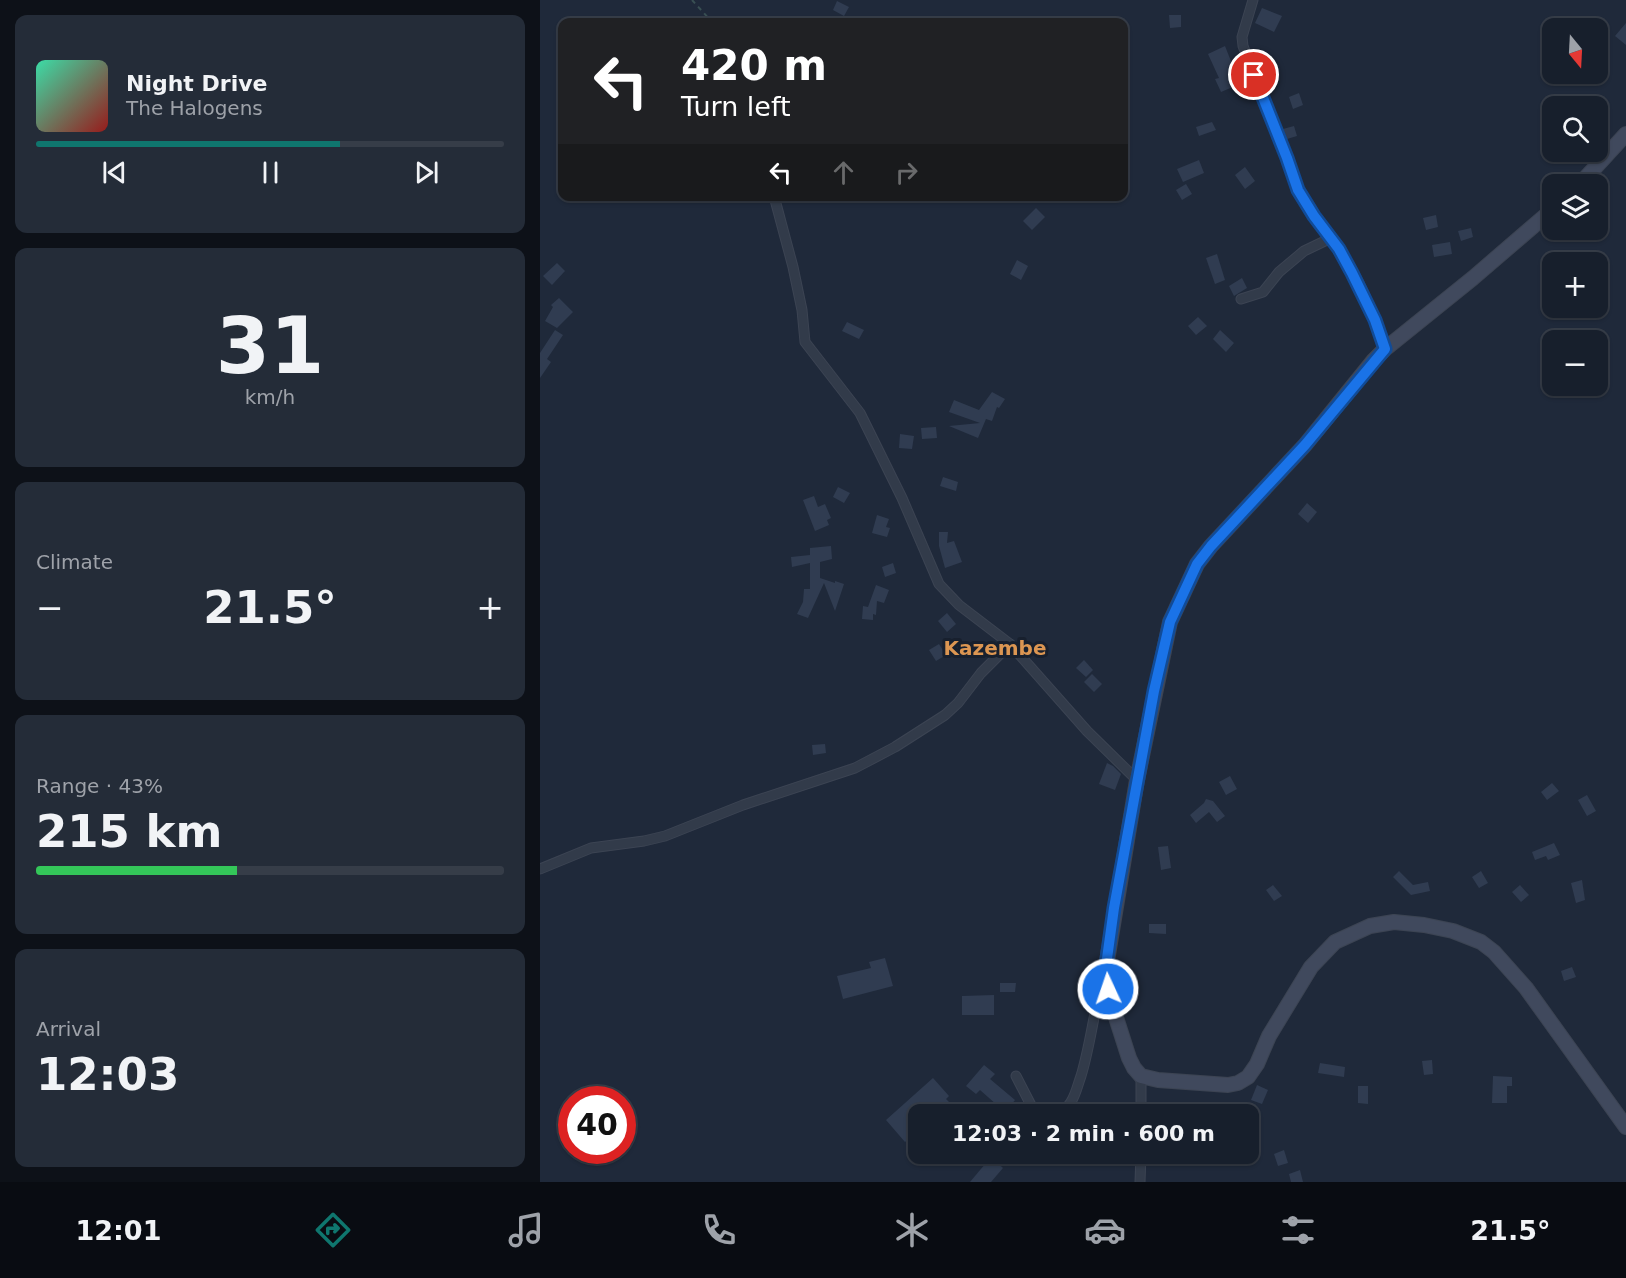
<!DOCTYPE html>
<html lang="en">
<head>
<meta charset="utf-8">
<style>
	:root { --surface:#171f2c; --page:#242c38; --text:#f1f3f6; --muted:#9ea2a9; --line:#363d48; --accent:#0f766e }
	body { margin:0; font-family:"DejaVu Sans",sans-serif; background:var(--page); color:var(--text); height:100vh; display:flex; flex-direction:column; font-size:22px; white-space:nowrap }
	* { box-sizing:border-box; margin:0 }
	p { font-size:20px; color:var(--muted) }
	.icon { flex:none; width:33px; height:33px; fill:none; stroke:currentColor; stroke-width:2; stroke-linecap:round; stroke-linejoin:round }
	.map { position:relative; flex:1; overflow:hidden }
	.panel { display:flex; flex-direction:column; gap:15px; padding:15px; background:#0d1118; width:540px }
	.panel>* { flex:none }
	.guide { position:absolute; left:18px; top:18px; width:570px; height:183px; border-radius:12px; box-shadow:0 2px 4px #0004,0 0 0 2px var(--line); background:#202124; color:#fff; overflow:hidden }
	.needle { width:39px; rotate:162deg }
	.controls { position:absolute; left:1002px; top:18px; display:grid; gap:12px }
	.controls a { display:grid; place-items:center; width:66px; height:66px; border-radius:12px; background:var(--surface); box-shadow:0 2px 4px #0004,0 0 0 2px var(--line); font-size:30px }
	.speed { position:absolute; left:18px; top:1086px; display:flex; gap:12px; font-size:30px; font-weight:700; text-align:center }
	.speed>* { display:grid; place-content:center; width:78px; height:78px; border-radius:50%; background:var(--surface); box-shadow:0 2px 4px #0004,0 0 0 2px var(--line); line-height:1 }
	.speed .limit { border:9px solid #d22; background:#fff; color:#111 }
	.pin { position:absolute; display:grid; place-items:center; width:51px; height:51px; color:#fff; margin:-26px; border:3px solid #fff; border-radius:50%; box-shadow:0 2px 6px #0007 }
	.me { position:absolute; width:66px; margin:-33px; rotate:357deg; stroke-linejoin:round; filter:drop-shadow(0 0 4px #0008) }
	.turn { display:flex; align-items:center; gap:21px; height:126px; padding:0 24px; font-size:27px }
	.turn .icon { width:78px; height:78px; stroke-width:2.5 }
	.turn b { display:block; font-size:42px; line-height:51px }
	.lanes { display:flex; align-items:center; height:57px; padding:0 24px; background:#0003; justify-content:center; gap:30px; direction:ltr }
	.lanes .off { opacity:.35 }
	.big { font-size:45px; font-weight:700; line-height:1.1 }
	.panel .card { flex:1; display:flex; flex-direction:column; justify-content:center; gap:9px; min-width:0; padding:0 21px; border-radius:12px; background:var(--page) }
	.panel .dial { align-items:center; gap:0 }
	.dial b { font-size:78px; line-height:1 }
	.song { display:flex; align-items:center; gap:18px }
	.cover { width:72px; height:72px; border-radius:9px; background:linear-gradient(135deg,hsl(160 70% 55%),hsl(0 70% 35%)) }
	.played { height:6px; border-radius:3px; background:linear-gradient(90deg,var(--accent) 65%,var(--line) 65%) }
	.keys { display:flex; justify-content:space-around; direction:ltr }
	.heat { display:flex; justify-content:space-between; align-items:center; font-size:33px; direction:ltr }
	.charge { height:9px; border-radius:4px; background:linear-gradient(90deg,#34c759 43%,var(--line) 0) }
	.trip { position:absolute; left:368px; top:1104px; width:351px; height:60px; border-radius:12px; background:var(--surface); box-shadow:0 2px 4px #0004,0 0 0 2px var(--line); font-weight:700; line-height:60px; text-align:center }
	.dock { display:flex; height:96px; justify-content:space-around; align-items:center; background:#090c12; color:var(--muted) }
	.dock .icon { width:42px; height:42px }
	.dock .current { color:var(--accent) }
	.dock b { font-size:27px; color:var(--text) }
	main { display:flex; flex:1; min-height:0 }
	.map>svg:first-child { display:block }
</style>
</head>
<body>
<main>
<section class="panel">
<div class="card">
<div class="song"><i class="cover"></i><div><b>Night Drive</b><p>The Halogens</p></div></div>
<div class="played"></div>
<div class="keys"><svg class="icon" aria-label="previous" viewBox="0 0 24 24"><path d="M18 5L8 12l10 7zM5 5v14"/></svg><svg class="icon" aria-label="pause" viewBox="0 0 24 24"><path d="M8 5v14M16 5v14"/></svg><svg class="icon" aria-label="next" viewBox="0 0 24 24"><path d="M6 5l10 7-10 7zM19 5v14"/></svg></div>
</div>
<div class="card dial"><b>31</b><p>km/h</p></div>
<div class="card"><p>Climate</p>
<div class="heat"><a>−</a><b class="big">21.5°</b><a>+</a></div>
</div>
<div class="card"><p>Range · 43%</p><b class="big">215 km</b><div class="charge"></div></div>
<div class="card"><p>Arrival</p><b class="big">12:03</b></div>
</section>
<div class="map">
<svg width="1086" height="1182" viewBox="0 0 1086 1182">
	<rect width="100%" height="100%" fill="#1f293a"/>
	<!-- building -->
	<g fill="#303c51">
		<polygon points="297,1 309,7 304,16 293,10"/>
		<polygon points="722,8 742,16 734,32 715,23"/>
		<polygon points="629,15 641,15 641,27 630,28"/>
		<polygon points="1086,23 1086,45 1075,36"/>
		<polygon points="685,46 700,84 681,92 675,79 679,78 668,54"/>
		<polygon points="759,93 763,105 753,109 749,97"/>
		<polygon points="672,122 676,130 659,136 656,127"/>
		<polygon points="754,126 757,136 747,139 743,129"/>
		<polygon points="659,160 664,173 643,182 637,169"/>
		<polygon points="705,167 715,181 705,189 695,175"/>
		<polygon points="646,184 652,194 642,200 636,190"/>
		<polygon points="496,208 505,217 492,230 483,221"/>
		<polygon points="896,215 898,227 886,230 883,218"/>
		<polygon points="931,228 933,237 921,241 918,231"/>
		<polygon points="910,242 912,254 894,257 892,245"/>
		<polygon points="677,254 685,280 675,284 666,258"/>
		<polygon points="477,260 488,266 481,280 470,274"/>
		<polygon points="17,263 25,271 12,285 3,276"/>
		<polygon points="702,278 707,288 694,296 689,286"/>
		<polygon points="19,298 33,312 17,328 5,321 13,307 11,305"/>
		<polygon points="658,317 667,326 656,335 648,326"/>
		<polygon points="307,322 324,330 319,339 302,331"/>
		<polygon points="15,330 23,335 7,359 11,362 0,378 0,353"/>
		<polygon points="680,330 694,343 686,352 673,339"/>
		<polygon points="452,392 465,399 459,408 457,407 452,421 446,419 438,438 409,426 440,423 409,412 414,400 439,410"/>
		<polygon points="396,427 397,438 382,439 381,428"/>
		<polygon points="360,434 374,436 372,449 359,448"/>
		<polygon points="403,477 418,482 416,491 400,486"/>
		<polygon points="298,487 310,493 304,503 293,497"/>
		<polygon points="274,496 278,507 285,504 291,518 287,520 289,525 275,531 263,500"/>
		<polygon points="767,503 777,512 768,523 758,514"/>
		<polygon points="337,515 349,519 346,527 350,528 347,537 332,533"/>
		<polygon points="399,532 408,532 407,543 414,541 422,562 405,568 399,546"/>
		<polygon points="291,546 292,559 280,562 280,578 295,583 295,581 304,584 295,611 284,583 268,618 257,614 263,602 264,589 270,589 270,563 252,567 251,557 270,555 270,548"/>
		<polygon points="353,563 356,573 345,577 342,567"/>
		<polygon points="336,585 349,590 344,603 337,601 336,615 333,614 333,620 322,619 323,606 328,607"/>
		<polygon points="407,613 416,624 407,632 398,621"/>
		<polygon points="399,644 406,655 396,661 389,650"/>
		<polygon points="544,660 553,670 546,677 536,668"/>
		<polygon points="552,674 562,684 554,692 544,682"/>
		<polygon points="285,744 286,753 273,755 272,745"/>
		<polygon points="567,763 573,766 581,774 575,790 559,784"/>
		<polygon points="690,776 697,789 686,795 679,782"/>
		<polygon points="1012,783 1019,791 1007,800 1001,792"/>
		<polygon points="1047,795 1056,811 1047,816 1038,800"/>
		<polygon points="666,799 673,801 685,816 677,822 669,812 656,823 650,815 664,803"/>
		<polygon points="1014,843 1020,855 1008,860 1006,856 995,860 992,852"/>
		<polygon points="628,846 631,868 621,870 618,847"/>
		<polygon points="859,871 873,885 888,882 890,891 871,895 853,877"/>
		<polygon points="941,871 948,883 939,888 932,877"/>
		<polygon points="1042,880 1045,900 1036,903 1031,883"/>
		<polygon points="733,885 742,896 734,901 726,890"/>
		<polygon points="980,885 989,895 981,902 972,892"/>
		<polygon points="609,924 626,924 626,934 609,933"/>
		<polygon points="345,958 353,986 303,999 297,976 331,968 329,962"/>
		<polygon points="1032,967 1036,977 1024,981 1021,971"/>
		<polygon points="460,983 476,983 475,992 460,992"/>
		<polygon points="454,995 454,1015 422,1015 422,996"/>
		<polygon points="892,1060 893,1074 884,1075 882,1061"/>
		<polygon points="780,1063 805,1067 804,1077 778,1073"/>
		<polygon points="444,1065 455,1074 450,1079 475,1100 465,1112 440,1090 436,1094 426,1086"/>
		<polygon points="953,1076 972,1077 972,1086 967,1086 967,1103 952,1103"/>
		<polygon points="393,1078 409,1096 406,1099 410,1103 397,1114 378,1114 378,1131 365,1142 346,1120"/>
		<polygon points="717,1085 728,1090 722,1104 711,1100"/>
		<polygon points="818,1086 828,1086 828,1104 818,1103"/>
		<polygon points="744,1150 748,1163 738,1166 734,1154"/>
		<polygon points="451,1157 463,1168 451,1182 430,1182"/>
		<polygon points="760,1170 763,1182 751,1182 749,1174"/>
	</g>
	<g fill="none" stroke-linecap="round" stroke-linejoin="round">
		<!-- street casing -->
		<g stroke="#3c4453" stroke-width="11">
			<g id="street">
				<polyline points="713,0 702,37 703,46 747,158 758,190 789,239"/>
				<polyline points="234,196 253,267 262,310 265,342 320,413 362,498 399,584 419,605 470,644 547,731 597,780"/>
				<path d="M 701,299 L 723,292 L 739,272 L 764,251 L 789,239 C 814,263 835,316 845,349"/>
				<polyline points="0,869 51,848 104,841 125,836 203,805 315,768 355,747 405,715 418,703 441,673 470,644"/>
				<polyline points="476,1076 493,1109 505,1114"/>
				<path d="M 513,1114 C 521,1112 527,1109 531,1102 C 536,1094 538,1084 541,1076 C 551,1043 554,1008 564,976"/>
				<polyline points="601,1114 601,1076"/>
				<polyline points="600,1182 601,1154"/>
			</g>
		</g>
		<!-- secondary casing -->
		<g stroke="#3c4453" stroke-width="16">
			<g id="secondary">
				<polyline points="1040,184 1086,134"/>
				<polyline points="1012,210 933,278 845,349 833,361 765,445 671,546 657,564 630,622 597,780 565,973 572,1005 589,1058 594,1068 601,1076 618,1080 688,1085 698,1083 708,1077 717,1064 729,1036 771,967 795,942 830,926 854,922 884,925 913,931 941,942 954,952 986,988 1086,1127"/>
			</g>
		</g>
		<!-- path -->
		<polyline stroke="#394f53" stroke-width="2" stroke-dasharray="4.5 4.5" stroke-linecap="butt" points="152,0 172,22"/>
		<!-- street -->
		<use href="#street" stroke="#323b4a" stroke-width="9"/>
		<!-- secondary -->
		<use href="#secondary" stroke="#40495d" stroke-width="14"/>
	</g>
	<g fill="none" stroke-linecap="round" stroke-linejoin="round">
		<!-- route casing -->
		<g stroke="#114b97" stroke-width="15">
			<polyline id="route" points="568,989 565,973 574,908 614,691 630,622 657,564 671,546 765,445 845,349 835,320 812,273 799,249 774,216 758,190 747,158 714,75"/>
		</g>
		<!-- route -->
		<use href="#route" stroke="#1a73e8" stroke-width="10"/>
	</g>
	<g text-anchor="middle" stroke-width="6" stroke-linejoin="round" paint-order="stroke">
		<!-- quarter labels -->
		<g font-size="20" font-weight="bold" fill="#dc9652" stroke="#18202e">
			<text x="455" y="655">Kazembe</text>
		</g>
	</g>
</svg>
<div class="controls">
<a><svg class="needle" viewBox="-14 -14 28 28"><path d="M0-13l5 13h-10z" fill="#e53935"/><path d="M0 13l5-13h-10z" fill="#9ea2a9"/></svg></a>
<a><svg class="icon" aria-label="search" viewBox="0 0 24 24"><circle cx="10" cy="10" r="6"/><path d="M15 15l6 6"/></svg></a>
<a><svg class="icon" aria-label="layers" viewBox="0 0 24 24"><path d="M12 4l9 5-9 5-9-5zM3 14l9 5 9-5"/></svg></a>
<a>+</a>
<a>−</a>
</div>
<div class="speed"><div class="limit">40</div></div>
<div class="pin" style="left:714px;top:75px;background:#d93025"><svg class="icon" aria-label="arrive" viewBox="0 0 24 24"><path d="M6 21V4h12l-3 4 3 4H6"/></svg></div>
<svg class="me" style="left:568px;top:989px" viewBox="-20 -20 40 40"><circle r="17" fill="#1a73e8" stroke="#fff" stroke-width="3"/><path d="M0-11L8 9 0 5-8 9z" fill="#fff"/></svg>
<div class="trip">12:03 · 2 min · 600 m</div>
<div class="guide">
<div class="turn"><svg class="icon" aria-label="left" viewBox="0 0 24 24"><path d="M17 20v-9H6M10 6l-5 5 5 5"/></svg><div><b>420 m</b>Turn left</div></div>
<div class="lanes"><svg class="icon" aria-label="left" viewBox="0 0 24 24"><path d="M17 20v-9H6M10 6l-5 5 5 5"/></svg><svg class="icon off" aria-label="ahead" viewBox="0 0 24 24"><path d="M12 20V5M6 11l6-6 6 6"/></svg><svg class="icon off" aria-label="right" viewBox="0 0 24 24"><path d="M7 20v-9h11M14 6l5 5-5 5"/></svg></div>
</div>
</div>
</main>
<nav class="dock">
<b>12:01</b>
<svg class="icon current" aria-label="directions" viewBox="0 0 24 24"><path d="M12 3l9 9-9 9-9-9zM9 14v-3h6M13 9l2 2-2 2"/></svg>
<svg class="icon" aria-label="music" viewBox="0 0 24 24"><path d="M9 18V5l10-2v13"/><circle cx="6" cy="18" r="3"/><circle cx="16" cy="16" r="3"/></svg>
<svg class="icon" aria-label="phone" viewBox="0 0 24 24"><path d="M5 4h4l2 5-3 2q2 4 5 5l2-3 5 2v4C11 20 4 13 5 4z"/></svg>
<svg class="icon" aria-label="climate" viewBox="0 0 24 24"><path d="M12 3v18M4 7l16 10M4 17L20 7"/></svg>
<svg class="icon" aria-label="car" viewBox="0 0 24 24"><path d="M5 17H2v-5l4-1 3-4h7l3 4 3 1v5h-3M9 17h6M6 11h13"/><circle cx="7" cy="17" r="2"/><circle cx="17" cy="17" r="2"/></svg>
<svg class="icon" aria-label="filters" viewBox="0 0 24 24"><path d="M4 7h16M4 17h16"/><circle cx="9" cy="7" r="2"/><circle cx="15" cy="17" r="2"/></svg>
<b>21.5°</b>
</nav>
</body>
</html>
